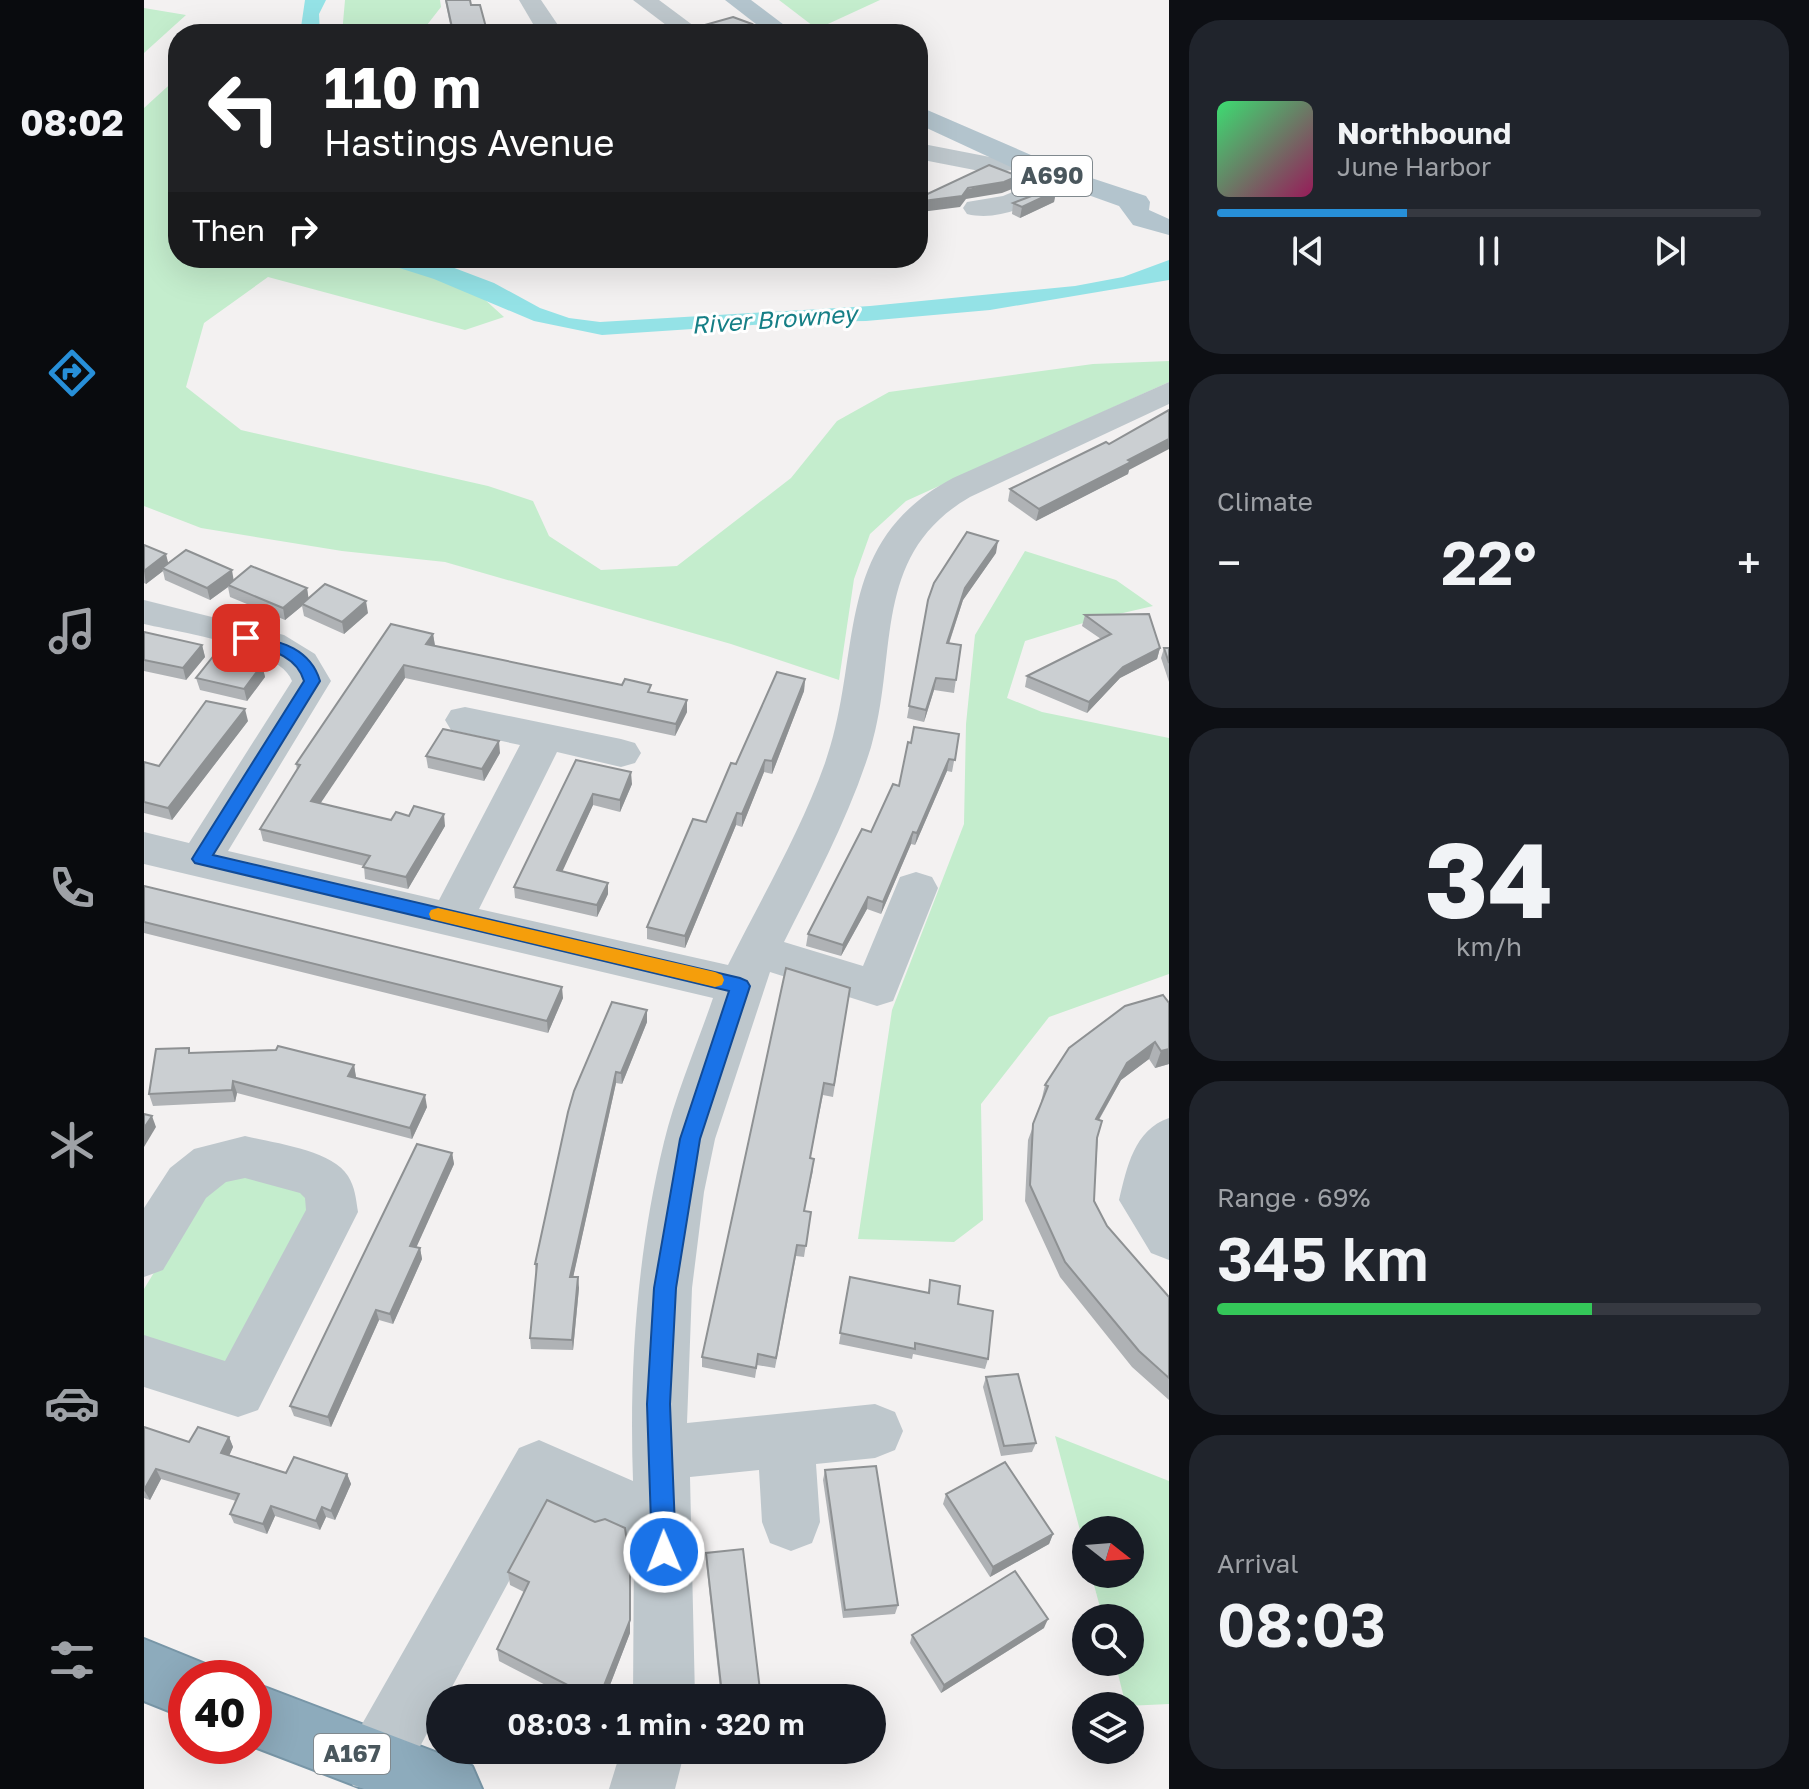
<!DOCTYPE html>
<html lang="en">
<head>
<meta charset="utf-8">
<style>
	:root { --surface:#171b24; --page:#20242c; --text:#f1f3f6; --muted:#9ea1a6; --line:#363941; --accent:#278fd8 }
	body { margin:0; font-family:"Golos Text",sans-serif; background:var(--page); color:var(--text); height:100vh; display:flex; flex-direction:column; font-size:30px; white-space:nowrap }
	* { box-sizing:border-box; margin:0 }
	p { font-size:26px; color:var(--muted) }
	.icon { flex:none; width:44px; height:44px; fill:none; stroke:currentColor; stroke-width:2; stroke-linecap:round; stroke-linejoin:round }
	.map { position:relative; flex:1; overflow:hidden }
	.panel { display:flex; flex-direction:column; gap:20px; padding:20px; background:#0d0f14; width:640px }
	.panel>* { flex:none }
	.hud { position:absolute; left:24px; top:24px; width:760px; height:244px; border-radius:32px; box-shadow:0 8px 32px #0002; background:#202124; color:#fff; overflow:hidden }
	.needle { width:52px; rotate:107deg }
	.controls { position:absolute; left:928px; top:1516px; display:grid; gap:16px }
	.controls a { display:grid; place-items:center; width:72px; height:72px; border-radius:50%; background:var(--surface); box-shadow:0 8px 32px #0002; font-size:40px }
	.speed { position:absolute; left:24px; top:1660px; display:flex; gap:16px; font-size:40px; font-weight:700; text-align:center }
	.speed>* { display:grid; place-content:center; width:104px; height:104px; border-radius:50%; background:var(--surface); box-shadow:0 8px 32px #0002; line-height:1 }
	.speed .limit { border:12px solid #d22; background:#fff; color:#111 }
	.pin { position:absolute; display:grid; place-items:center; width:68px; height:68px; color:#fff; margin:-34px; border-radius:16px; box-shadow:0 4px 12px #0006 }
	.me { position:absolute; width:88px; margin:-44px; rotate:359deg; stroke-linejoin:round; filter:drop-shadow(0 0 6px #0008) }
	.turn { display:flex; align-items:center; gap:28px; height:168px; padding:0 24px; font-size:36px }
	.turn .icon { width:104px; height:104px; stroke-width:2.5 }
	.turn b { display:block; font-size:56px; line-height:68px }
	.then { display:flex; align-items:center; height:76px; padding:0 24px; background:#0003; gap:16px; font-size:30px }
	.big { font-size:60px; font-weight:600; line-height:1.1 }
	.panel .widget { flex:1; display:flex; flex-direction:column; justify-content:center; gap:12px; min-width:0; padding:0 28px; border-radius:32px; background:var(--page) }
	.panel .dial { align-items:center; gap:0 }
	.dial b { font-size:104px; line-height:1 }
	.song { display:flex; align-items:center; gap:24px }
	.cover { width:96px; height:96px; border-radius:12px; background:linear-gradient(135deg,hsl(140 70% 55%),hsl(330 70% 35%)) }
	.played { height:8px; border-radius:4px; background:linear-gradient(90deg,var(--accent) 35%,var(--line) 35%) }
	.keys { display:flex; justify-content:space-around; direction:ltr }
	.heat { display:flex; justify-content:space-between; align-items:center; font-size:44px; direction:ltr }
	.charge { height:12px; border-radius:6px; background:linear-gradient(90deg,#34c759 69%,var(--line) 0) }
	.trip { position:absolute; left:282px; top:1684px; width:460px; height:80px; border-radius:40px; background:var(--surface); box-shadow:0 8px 32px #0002; font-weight:600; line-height:80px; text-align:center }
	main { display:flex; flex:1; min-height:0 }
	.dock { display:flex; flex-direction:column; width:144px; justify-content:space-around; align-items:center; background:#090b0e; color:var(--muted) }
	.dock .icon { width:56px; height:56px }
	.dock .selected { color:var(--accent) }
	.dock b { font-size:36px; color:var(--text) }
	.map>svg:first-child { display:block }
</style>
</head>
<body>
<main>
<nav class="dock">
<b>08:02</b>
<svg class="icon selected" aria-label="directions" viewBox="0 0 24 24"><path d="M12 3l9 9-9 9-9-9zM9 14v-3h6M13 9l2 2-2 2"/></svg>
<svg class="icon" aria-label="music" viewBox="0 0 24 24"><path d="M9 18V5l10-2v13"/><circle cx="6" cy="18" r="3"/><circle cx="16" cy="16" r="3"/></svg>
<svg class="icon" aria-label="phone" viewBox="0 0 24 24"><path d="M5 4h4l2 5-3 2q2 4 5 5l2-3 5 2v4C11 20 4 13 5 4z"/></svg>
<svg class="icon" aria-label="climate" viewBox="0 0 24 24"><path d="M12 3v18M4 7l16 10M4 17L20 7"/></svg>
<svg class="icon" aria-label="car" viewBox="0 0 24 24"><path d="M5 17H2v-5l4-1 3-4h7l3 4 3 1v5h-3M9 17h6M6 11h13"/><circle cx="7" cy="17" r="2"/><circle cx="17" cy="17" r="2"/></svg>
<svg class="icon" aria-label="filters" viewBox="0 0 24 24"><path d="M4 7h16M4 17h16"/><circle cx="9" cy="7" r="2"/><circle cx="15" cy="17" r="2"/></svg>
</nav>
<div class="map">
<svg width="1025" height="1789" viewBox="0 0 1025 1789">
	<rect width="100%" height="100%" fill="#f3f1f1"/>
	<!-- green -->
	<g fill="#c4edcd">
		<polygon points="201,0 296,0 297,7 279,30 280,34 198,34"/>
		<polygon points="635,0 736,0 673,29"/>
		<polygon points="0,8 42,15 0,53"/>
		<polygon points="34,77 34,258 295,258 360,317 321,330 124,277 60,323 42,387 97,430 344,486 389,501 405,536 457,570 533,566 647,478 693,421 745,392 949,364 1025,361 1025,382 762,501 726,534 710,579 695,680 587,644 301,562 198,551 57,528 0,506 0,108"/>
		<polygon points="881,551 972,580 1009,606 949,620 881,641 863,698 898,712 1025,738 1025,974 905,1017 837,1104 839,1220 810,1242 714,1239 748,1010 820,824 822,724 831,635"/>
		<polygon points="99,1167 159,1184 173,1206 91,1369 0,1345 0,1289 60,1190"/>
		<polygon points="911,1436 1025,1481 1025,1704 982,1706 971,1662 986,1662 986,1618 959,1618 947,1574 986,1574 986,1530 942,1530 942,1553"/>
	</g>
	<!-- water -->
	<g fill="#94e2e6">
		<polygon points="161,0 182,0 175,14 176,34 156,34"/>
		<polygon points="224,258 284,258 350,283 396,308 425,318 456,322 726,306 931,286 979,277 1025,260 1025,280 846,310 722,321 652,322 458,335 390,321 290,279"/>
	</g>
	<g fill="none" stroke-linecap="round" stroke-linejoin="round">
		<!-- highway casing -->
		<g stroke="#7896a7" stroke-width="4">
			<g id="highway">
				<polygon points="0,1639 64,1665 70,1678 42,1678 42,1718 0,1701"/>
				<polygon points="110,1683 328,1766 338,1789 220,1789 108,1746"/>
			</g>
		</g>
		<!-- minor -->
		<g fill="#bec7cc" fill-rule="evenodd">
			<polygon points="375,0 397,0 420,34 395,34"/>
			<polygon points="489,0 515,0 554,29 550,34 534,34"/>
			<polygon points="774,143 846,157 875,154 884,156 888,162 884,168 846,173 774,159"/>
			<path d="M 918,171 L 928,173 L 932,179 L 928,185 C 897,199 859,223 823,214 L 819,208 L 823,202 L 859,196 Z"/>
			<path d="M 1025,382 L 1025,404 L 826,497 C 726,555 755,653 727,747 C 706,815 672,878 640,942 L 719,966 L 756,877 L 772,872 L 788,877 L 794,888 L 749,1001 L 733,1006 L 626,972 L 571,1139 L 560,1192 L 548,1288 L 543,1423 L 731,1404 L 751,1412 L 759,1431 L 751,1450 L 731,1458 L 672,1464 L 676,1522 L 668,1543 L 647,1551 L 626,1543 L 618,1522 L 615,1470 L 546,1477 L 551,1698 L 489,1698 L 490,1542 L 407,1503 L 302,1698 L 296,1698 L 296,1709 L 255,1786 C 242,1789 222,1789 209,1786 L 200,1763 L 209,1740 L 375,1448 L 395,1440 L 489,1481 C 485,1367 493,1253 520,1142 C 532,1093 553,1045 569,998 L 0,864 L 0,832 L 45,843 L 148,681 C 136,647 34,632 0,624 L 0,600 L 140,635 L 171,654 L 187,681 L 84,851 L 295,900 L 376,745 L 307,730 L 301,720 L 307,710 L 321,707 L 477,739 L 491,743 L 497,753 L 491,763 L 477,767 L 413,752 L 335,909 L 584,965 C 617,899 656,833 681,763 C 720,654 686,543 809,478 Z"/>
			<path d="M 1025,1118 L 1025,1260 L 1007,1253 L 975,1200 C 983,1167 990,1130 1025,1118 Z"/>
			<path d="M 101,1136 C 129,1143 188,1150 204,1176 C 211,1187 212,1199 214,1212 L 114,1410 L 94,1417 L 0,1387 L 0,1335 L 81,1361 L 162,1210 L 161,1198 L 156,1193 L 101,1178 L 82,1182 L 62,1198 L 19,1270 L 0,1277 L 0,1208 L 26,1168 L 50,1149 Z"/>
			<polygon points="477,1750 541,1750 531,1789 465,1789"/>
		</g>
		<!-- major -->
		<g fill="#b3c4cd" fill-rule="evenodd">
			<polygon points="581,0 607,0 652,34 625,34"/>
			<polygon points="774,106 917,168 1002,196 1006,202 1005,210 1025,219 1025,235 989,225 975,206 871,169 774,124"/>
		</g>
		<!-- highway -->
		<use href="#highway" fill="#8dabbc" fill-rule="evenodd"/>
	</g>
	<!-- wall -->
	<g fill="#afb2b5">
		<polygon points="301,0 326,0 327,5 343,31 343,34 308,34"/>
		<polygon points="912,191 910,202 876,218 868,214 869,203"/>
		<polygon points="357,258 380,258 379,260"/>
		<polygon points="985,470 984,474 892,521 864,501 866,489"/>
		<polygon points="0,545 24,563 90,580 163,588 164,598 224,613 200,634 160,616 158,606 141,620 86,597 84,587 66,600 21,580 19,571 2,584 0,583"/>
		<polygon points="852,553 819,600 805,644 817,645 810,693 790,690 780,722 763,718 784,600"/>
		<polygon points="941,615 1016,648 1013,659 976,678 943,713 881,687 883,676 957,639 938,626"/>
		<polygon points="0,632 58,645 61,657 42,680 0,671"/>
		<polygon points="289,634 291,646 543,700 543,712 531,736 261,678 176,803 247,820 301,826 264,889 221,879 220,866 119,841 116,829 153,770 152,764"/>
		<polygon points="1020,648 1025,648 1025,682 1017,658"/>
		<polygon points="118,665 121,677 103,701 56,690 52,678"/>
		<polygon points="661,679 660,691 628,774 620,772 598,827 592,825 541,948 503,939 503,927 562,822 592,764"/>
		<polygon points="104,721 28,820 0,813 0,762 15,766"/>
		<polygon points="815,734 808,772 803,771 771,845 767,844 737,914 723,909 697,956 662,946 664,934 755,786 767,743"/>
		<polygon points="356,753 340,781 284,768 282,756"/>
		<polygon points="432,760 488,784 476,812 449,805 418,871 464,894 453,917 371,898 370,887"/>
		<polygon points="0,886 419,998 404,1033 0,933"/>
		<polygon points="706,988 689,1097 679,1095 666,1158 669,1171 660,1211 667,1212 660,1257 652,1256 631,1368 613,1365 611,1378 558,1367 558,1357"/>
		<polygon points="468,1002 503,1022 478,1084 472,1083 429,1277 435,1288 429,1350 387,1349 386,1338 392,1275 391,1264"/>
		<polygon points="1025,1003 1025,1064 1011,1068 1005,1059 977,1080 955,1120 950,1201 963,1226 1025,1297 1025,1400 988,1367 916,1277 881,1201 884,1140 898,1102 897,1102 901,1085"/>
		<polygon points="47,1053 210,1065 212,1078 283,1107 268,1139 93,1093 91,1102 9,1106 5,1094"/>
		<polygon points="308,1153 310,1164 272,1247 276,1248 278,1259 249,1324 235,1320 187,1427 150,1416 146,1406"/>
		<polygon points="706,1277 784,1293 786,1280 814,1304 844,1359 841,1369 769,1354 768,1359 695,1344"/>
		<polygon points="842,1377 892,1443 888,1452 857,1456 839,1387"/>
		<polygon points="0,1427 45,1442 85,1437 89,1447 85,1455 142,1473 203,1474 207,1484 191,1520 182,1517 176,1530 131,1516 123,1534 90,1523 86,1514 92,1501 17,1479 6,1500 0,1498"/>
		<polygon points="681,1470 754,1605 751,1614 699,1618 679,1480"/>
		<polygon points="802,1494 909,1534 905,1544 846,1577 799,1504"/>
		<polygon points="562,1553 616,1690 615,1698 577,1698 562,1562"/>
		<polygon points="364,1572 486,1633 461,1698 427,1698 355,1661 353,1649 380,1592 366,1585"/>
		<polygon points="900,1628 797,1693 766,1643 768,1635"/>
	</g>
	<!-- shaded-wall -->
	<g fill="#8e9193">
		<polygon points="874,176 873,187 858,193 822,199 816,207 777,212 779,201"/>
		<polygon points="912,191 910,202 876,218 878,207"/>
		<polygon points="1025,439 1025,449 985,470 984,474 892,521 895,509 984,460"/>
		<polygon points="854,541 852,553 819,600 801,655 803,643 821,588"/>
		<polygon points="22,554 25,566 18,568 19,571 2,584 0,571"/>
		<polygon points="88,570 90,582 84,585 84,587 66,600 63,588"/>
		<polygon points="163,588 165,601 158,604 158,606 141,620 139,608"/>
		<polygon points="222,601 224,613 200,634 198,622"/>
		<polygon points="289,634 291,646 282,644"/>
		<polygon points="58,645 61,657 42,680 39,668"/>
		<polygon points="1016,648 1013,659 976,678 943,713 945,702 979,667"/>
		<polygon points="118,665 121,677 103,701 100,689"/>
		<polygon points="260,665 261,678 170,813 167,801"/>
		<polygon points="792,678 790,690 780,722 782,710"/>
		<polygon points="661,679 660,691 628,774 628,761"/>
		<polygon points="543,700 543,712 531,736 532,724"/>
		<polygon points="101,709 104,721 28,820 24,808"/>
		<polygon points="355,741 356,753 340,781 338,769"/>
		<polygon points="805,759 803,771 771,845 773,833"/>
		<polygon points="621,760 620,772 598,827 598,814"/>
		<polygon points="487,772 488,784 476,812 476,800"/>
		<polygon points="449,794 449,805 414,881 413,870"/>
		<polygon points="593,813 592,825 541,948 541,936"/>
		<polygon points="300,814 301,826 264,889 262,877"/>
		<polygon points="769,832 767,844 737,914 739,902"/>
		<polygon points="464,883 464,894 453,917 453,905"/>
		<polygon points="724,897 723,909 697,956 699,945"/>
		<polygon points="418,987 419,998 404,1033 403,1021"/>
		<polygon points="503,1010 503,1022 478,1084 477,1073"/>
		<polygon points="1011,1042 1005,1059 977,1080 946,1135 952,1119 983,1063"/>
		<polygon points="1025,1049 1025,1064 1011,1068 1017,1051"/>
		<polygon points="210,1065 212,1077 207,1087 204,1076"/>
		<polygon points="472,1072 472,1083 427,1287 426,1277"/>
		<polygon points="89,1081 93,1093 91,1102 88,1090"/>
		<polygon points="281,1095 283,1107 268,1139 266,1128"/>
		<polygon points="8,1116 12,1127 0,1147 0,1128"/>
		<polygon points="308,1153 310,1164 268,1257 266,1246"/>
		<polygon points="276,1248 278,1259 249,1324 246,1314"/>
		<polygon points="434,1277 435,1288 429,1350 428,1340"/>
		<polygon points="232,1310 235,1320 187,1427 184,1417"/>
		<polygon points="85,1437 89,1447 82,1463 77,1453"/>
		<polygon points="12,1469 17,1479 6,1500 0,1490"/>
		<polygon points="203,1474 207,1484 191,1520 187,1511"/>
		<polygon points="127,1506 131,1516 123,1534 119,1524"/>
		<polygon points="178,1507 182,1517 176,1530 172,1521"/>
		<polygon points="909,1534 905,1544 846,1577 849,1567"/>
		<polygon points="486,1563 486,1633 461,1698 455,1698"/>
		<polygon points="904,1619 900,1628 797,1693 800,1685"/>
	</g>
	<!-- building -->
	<g fill="#cbcfd2" stroke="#8e9193" stroke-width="2">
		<polygon points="302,0 326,0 327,5 336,5 343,31 309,32"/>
		<polygon points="589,17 608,24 624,34 546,34 561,25"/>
		<polygon points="845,165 874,176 860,182 824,188 818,196 779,201 777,197"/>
		<polygon points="906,189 912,191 878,207 869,203"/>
		<polygon points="1025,410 1025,439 984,460 987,462 895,509 866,489 962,442 965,444"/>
		<polygon points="823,532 854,541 821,588 803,643 817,645 812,680 792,678 782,710 765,706 784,600 790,583"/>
		<polygon points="0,545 22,554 0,571"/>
		<polygon points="42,550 88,570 63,588 18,568"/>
		<polygon points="107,566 163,588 139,608 84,585"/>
		<polygon points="181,584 222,601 198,622 158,604"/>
		<polygon points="1005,614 1016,648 979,667 945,702 883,676 967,634 941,615"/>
		<polygon points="247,624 289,634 282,644 478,685 481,679 507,685 504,692 543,700 532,724 260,665 167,801 247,820 252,812 265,816 270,806 300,814 262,877 219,867 226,856 116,829 156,765 152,764"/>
		<polygon points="0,632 58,645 39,668 0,660"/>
		<polygon points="1020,648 1025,648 1025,663"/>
		<polygon points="71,654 118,665 100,689 52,678"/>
		<polygon points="633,672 661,679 628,761 621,760 598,814 593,813 541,936 503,927 549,819 562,822 587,763 592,764"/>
		<polygon points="62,701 101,709 24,808 0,802 0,762 15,766"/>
		<polygon points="770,727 815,734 811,760 805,759 773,833 769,832 739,902 724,897 699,945 664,934 718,829 727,832 749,784 755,786 764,742 767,743"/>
		<polygon points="299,729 355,741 338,769 282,756"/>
		<polygon points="432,760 487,772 476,800 449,794 413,870 464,883 453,905 370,887"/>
		<polygon points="0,886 418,987 403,1021 0,922"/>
		<polygon points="642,968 706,988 690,1085 680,1083 666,1158 670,1159 660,1211 667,1212 662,1246 653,1245 632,1358 614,1354 612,1368 558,1357"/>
		<polygon points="1019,995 1025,1003 1025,1049 1017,1051 1011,1042 983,1063 952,1119 958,1121 953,1138 950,1201 963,1226 1025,1297 1025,1378 995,1351 921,1262 886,1185 889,1124 904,1086 901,1085 925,1048 981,1006"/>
		<polygon points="468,1002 503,1010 477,1073 472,1072 426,1277 434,1277 428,1340 386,1338 393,1264 391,1264 424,1112 430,1091"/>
		<polygon points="134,1046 210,1065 204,1076 281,1095 266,1128 89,1081 88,1090 5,1094 12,1049 45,1048 45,1053 132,1050"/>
		<polygon points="0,1114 8,1116 0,1128"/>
		<polygon points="273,1144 308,1153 266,1246 276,1248 246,1314 232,1310 184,1417 146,1406"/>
		<polygon points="706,1277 785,1293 786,1280 816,1286 814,1304 849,1311 844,1359 771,1343 771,1349 696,1333"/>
		<polygon points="874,1374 892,1443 860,1446 842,1377"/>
		<polygon points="0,1427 45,1442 54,1427 85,1437 77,1453 142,1473 150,1457 203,1474 187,1511 178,1507 172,1521 127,1506 119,1524 86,1514 95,1494 12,1469 0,1490"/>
		<polygon points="861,1462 909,1534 849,1567 802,1494"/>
		<polygon points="732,1466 754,1605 701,1610 681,1470"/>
		<polygon points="403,1500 451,1522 461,1519 481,1528 486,1563 486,1620 455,1698 449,1698 353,1649 385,1582 364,1572"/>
		<polygon points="599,1549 616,1690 578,1694 562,1553"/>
		<polygon points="871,1571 904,1619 800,1685 768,1635"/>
	</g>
	<!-- route -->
	<path fill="#1a73e8" stroke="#114b97" stroke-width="2" d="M 102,633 C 134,641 166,647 176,681 L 69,855 L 596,978 L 603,981 L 606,986 L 556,1139 L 532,1288 L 526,1404 L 532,1552 L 529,1560 L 520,1564 L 512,1560 L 508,1552 L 503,1404 L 510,1288 L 536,1139 L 585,991 L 51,863 L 48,859 L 51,854 L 160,681 C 152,653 121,649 96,641 L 96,634 Z"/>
	<!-- slow -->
	<polygon fill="#f59e0b" points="294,908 571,972 578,975 580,980 578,985 571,987 287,919 285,914 287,910"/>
	<g text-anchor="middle" stroke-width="6" stroke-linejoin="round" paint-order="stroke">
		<!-- shield labels -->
		<g fill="#fff" stroke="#80898e" stroke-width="2">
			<rect x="868" y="156" width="80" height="40" rx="6"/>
			<rect x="170" y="1734" width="76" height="40" rx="6"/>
		</g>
		<g font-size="24" font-weight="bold" fill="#4a575d">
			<text x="908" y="184">A690</text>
			<text x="208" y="1762">A167</text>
		</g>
		<!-- far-water labels -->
		<g font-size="24" font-style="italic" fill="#167f86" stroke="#fff">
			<text transform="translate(630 320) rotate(-4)" y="8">River Browney</text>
		</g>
	</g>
</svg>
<div class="controls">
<a><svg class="needle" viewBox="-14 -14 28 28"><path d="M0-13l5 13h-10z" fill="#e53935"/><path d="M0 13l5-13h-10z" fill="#9ea1a6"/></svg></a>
<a><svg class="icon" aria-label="search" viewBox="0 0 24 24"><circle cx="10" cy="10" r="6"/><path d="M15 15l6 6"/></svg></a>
<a><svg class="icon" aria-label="layers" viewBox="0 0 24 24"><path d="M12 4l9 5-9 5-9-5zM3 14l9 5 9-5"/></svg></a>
</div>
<div class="speed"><div class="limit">40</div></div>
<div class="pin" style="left:102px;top:638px;background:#d93025"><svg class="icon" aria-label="arrive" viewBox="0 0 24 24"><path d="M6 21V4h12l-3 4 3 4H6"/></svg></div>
<svg class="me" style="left:520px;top:1552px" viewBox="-20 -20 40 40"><circle r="17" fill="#1a73e8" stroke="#fff" stroke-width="3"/><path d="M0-11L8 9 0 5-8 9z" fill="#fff"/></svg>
<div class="trip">08:03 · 1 min · 320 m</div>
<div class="hud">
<div class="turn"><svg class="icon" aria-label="left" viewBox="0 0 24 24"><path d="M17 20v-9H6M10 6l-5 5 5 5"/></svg><div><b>110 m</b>Hastings Avenue</div></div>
<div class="then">Then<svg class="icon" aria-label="right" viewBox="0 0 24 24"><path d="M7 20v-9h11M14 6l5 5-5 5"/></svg></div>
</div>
</div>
<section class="panel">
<div class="widget">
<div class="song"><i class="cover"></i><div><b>Northbound</b><p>June Harbor</p></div></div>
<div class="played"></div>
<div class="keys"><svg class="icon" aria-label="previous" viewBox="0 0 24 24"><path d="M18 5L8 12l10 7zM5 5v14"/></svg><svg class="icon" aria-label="pause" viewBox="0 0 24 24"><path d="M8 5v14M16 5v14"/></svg><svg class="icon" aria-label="next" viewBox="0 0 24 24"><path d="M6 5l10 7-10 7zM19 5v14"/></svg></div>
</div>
<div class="widget"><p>Climate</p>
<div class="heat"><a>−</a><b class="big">22°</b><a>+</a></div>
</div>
<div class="widget dial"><b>34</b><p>km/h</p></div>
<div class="widget"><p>Range · 69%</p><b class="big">345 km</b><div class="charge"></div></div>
<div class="widget"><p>Arrival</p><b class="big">08:03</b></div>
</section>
</main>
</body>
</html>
